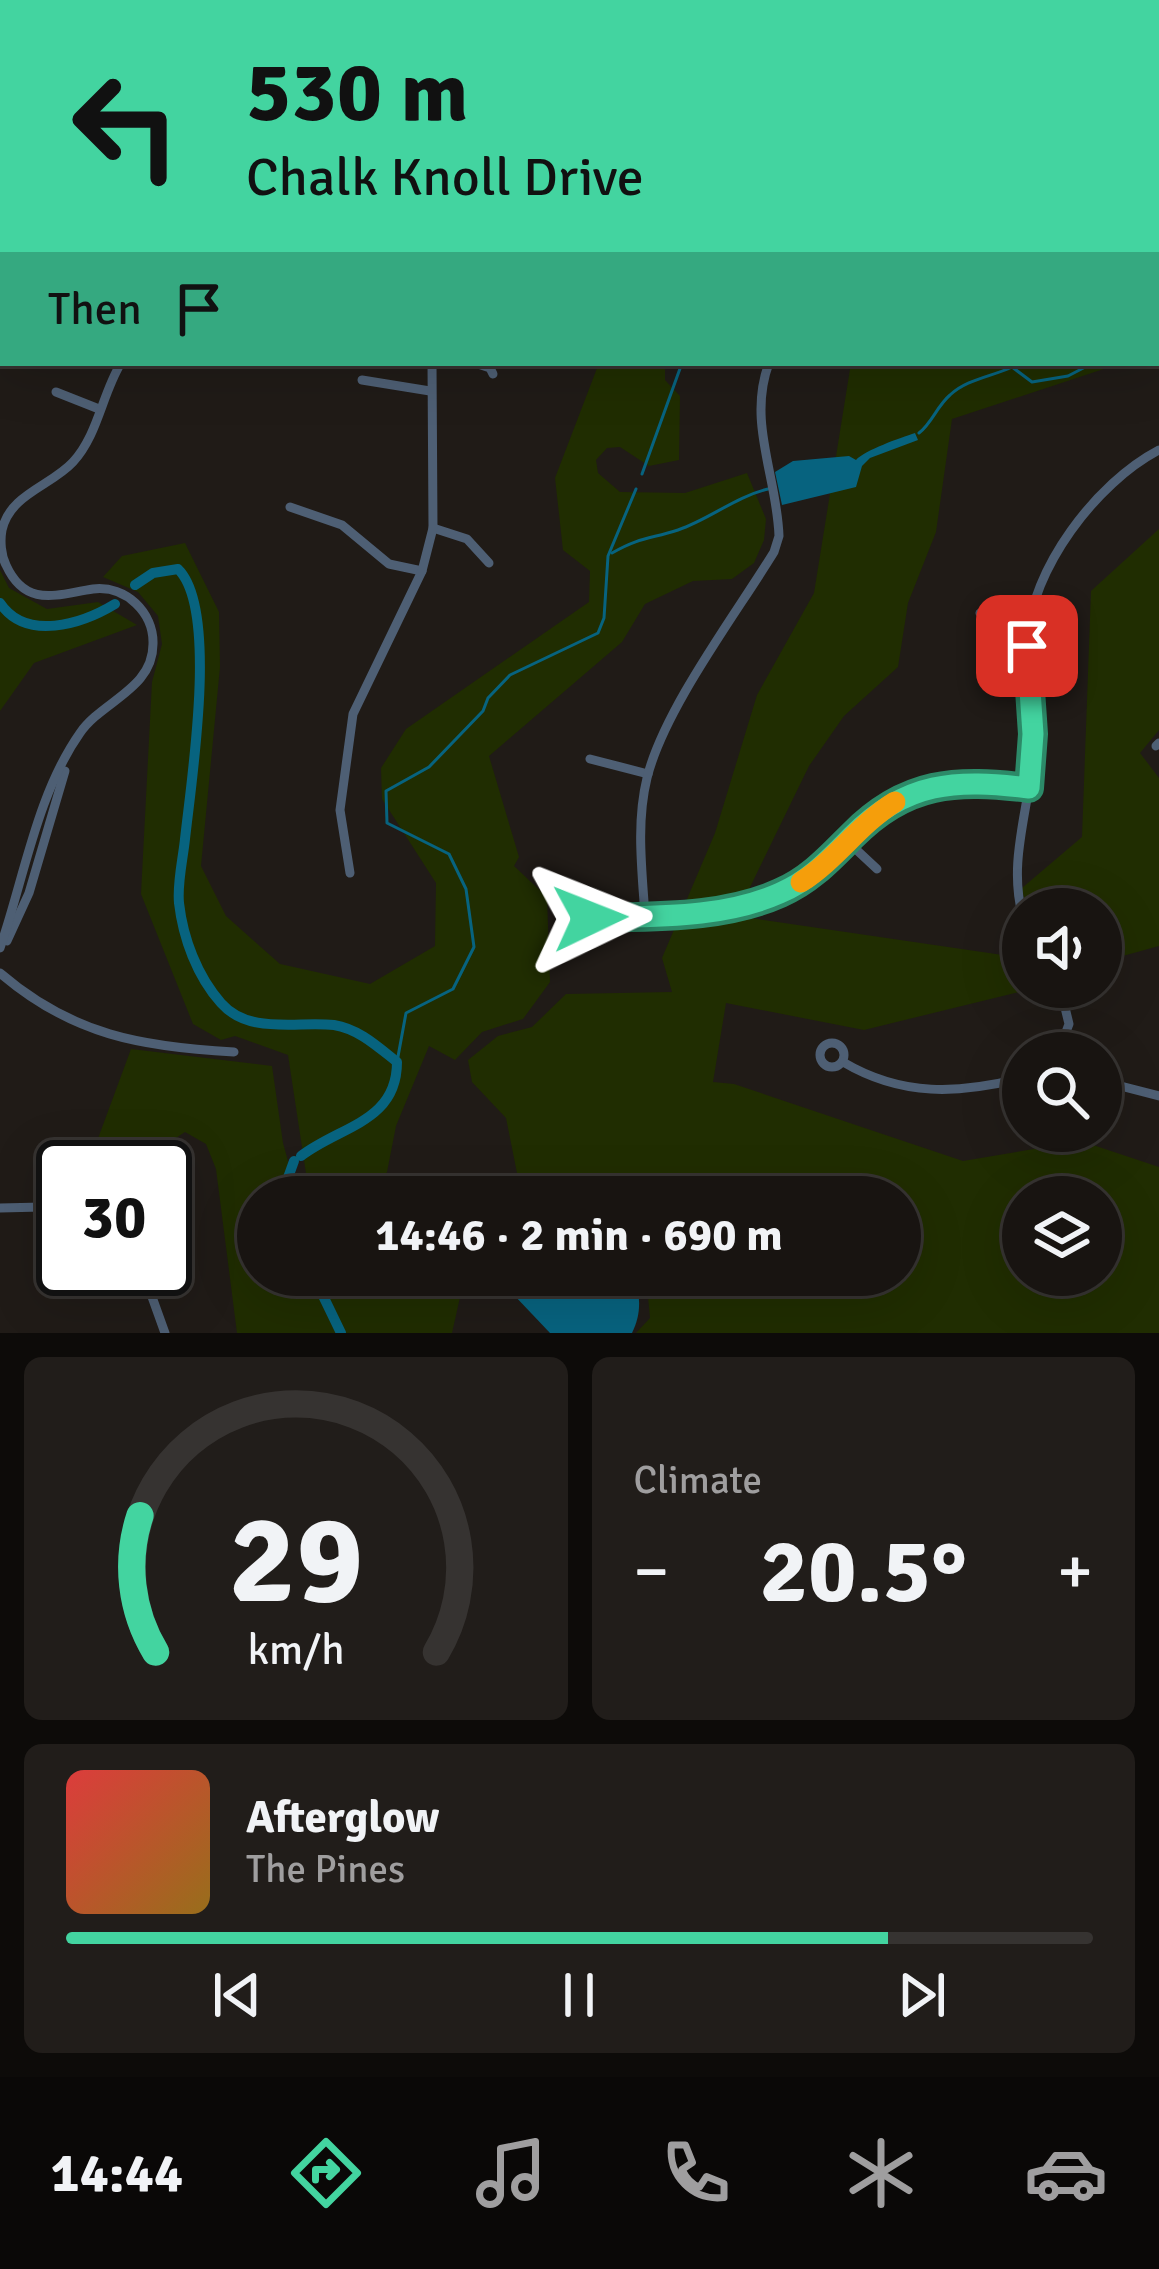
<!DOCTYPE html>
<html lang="en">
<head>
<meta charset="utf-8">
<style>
	:root { --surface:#181411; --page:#211d1a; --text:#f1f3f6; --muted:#9f9e9f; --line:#363331; --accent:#43d4a0 }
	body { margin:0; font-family:Signika,sans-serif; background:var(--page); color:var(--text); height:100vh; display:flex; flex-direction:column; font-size:45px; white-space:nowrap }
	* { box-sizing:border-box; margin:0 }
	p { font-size:39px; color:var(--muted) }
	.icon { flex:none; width:66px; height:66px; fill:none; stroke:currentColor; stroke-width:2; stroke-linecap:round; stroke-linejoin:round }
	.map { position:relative; height:1333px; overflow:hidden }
	.side { display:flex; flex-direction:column; gap:24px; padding:24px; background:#0d0b09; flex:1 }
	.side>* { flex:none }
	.hud { position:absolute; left:0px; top:0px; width:1161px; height:366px; box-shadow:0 12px 48px #0002,0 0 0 3px var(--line); background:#43d4a0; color:#111; overflow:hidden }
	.controls { position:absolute; left:1002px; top:888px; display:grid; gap:24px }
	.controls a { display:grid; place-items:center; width:120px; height:120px; border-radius:50%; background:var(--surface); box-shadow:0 12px 48px #0002,0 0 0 3px var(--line); font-size:60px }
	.speed { position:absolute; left:36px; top:1140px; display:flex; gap:24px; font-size:60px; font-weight:700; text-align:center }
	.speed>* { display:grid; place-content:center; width:156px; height:156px; border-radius:50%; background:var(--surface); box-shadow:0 12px 48px #0002,0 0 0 3px var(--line); line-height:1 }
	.speed .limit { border:6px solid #111; border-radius:18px; background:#fff; color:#111 }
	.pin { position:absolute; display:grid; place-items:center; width:102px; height:102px; color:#fff; margin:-51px; border-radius:24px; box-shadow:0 6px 18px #0006 }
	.me { position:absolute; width:132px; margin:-66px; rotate:88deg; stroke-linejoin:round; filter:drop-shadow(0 0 9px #0008) }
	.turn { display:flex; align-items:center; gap:42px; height:252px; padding:0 48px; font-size:54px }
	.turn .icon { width:156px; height:156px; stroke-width:2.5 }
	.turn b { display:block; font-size:84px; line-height:102px }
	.then { display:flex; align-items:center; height:114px; padding:0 48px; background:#0003; gap:24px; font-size:45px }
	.big { font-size:90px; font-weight:800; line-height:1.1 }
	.side .tile { flex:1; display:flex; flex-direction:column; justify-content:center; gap:18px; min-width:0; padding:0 42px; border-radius:18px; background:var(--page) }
	.side .dial { align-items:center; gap:0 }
	.dial svg { height:312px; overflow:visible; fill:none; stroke:var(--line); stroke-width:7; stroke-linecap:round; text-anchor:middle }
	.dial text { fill:var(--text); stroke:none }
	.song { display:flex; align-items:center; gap:36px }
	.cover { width:144px; height:144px; border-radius:18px; background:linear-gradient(135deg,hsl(0 70% 55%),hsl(40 70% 35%)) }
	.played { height:12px; border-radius:6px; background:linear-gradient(90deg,var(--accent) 80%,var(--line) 80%) }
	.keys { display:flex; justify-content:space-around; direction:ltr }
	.heat { display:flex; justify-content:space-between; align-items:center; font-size:66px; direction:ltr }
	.side .tiles { flex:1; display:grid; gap:24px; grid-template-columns:1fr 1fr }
	.tile:last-child { grid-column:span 2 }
	.trip { position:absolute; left:237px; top:1176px; width:684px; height:120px; border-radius:60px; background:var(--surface); box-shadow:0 12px 48px #0002,0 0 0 3px var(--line); font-weight:800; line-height:120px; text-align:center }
	.menu { display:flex; height:192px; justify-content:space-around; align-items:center; background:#0a0807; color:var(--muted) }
	.menu .icon { width:84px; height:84px }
	.menu .active { color:var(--accent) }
	.menu b { font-size:54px; color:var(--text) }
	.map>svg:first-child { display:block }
</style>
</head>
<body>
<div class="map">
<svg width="1159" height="1333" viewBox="0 0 1159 1333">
	<rect width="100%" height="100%" fill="#201b17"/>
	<!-- green -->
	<g fill="#202d01" fill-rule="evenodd">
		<polygon points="599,363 665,363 665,380 680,396 679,460 649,466 620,447 607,448 596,460 598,473 620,492 685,493 747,473 766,519 764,540 754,563 732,579 693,581 645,604 622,642 489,756 519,857 514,866 547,897 550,982 523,1019 482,1032 455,1060 429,1046 396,1126 387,1172 366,1197 315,1197 309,1193 288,1055 235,1036 221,1040 193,1024 141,894 152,682 162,644 158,616 138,592 103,577 122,556 185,543 219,612 220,667 201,866 226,916 280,964 370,984 435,946 436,883 382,799 381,768 406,729 589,602 590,571 563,550 555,478"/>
		<path d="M 851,363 L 1122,363 L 952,419 L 936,532 L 908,603 L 898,667 L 844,716 L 809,766 L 736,916 L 1023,958 L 1023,987 L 1039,987 L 864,1030 L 726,1003 L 713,1082 L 734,1084 L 963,1161 L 1057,1145 L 1093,1145 L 1159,1167 L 1159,1333 L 636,1333 L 650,1318 L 646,1275 L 900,1275 L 900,1197 L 577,1197 L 517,1173 L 506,1118 L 472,1082 L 468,1060 L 498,1036 L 532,1027 L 566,994 L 672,992 L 662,958 L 715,833 L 757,695 L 814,593 ZM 1023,1197 L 1101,1197 L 1101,1275 L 1023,1275 Z"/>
		<polygon points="1159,529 1159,730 1140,753 1159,778 1159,946 1101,962 1101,909 1026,909 1022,888 1082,837 1091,591"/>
		<polygon points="0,570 9,588 47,609 98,602 137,625 34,663 0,711"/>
		<path d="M 131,1049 L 272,1066 L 283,1143 L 298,1197 L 258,1197 L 258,1275 L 465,1275 L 452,1333 L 237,1333 L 216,1169 L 206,1144 L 185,1132 C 148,1155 134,1180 93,1152 Z"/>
	</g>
	<!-- water -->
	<g fill="#07637f">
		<path d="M 915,433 L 918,440 L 870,458 L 862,466 L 856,487 L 782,505 L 775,472 L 793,461 L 849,456 L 856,460 C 865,450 900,438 915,433 Z"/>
		<path d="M 495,1275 L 635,1275 C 640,1297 642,1312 632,1333 L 550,1333 Z"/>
	</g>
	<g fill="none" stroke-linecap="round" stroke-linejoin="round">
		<!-- stream -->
		<g stroke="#07637f" stroke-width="3">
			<polyline points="318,3 321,0"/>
			<polyline points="0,230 3,229"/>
			<path d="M 919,433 C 932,423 937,406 950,395 C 967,379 991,377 1012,367 L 1032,382 L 1068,376 L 1093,363"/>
			<polyline points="642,474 682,363"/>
			<path d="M 612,553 C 640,537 650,539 678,530 C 710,519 735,497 768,489"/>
			<polyline points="397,1062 406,1013 453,989 474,947 466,889 449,854 387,823 386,791 429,767 483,711 488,698 510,675 598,633 604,618 608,556 636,489"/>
		</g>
		<!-- river -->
		<g stroke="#07637f" stroke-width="10">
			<path d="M 135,585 L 153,573 L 178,569 C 219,609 191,782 185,839 C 183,859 177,883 179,903 C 183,938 197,976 221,1003 C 249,1035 297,1021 334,1025 C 359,1029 378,1047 397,1062 C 397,1122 340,1126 301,1156"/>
			<path d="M 0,603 C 26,642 82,624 115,604"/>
			<polyline points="281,1197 294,1161"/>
			<polyline points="313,1275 341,1333"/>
		</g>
		<!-- minor -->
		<g stroke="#4e5f74" stroke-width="9">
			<polyline points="510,0 518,3"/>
			<polyline points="1103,0 1104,3"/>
			<polyline points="134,3 134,0"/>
			<polyline points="487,3 487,0"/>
			<polyline points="822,3 822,0"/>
			<polyline points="954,3 955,0"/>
			<polyline points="0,38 3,31"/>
			<polyline points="1158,124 1159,127"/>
			<polyline points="1158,159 1159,159"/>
			<polyline points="1158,172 1159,171"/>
			<polyline points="475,363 490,368 493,374"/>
			<polyline points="362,380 430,391"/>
			<polyline points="56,392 99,409"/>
			<polyline points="290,507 342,525 389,564 422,571"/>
			<polyline points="433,528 467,539 489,563"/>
			<polyline points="980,613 1029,619"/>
			<polyline points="1156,746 1159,743"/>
			<polyline points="590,759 648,774"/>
			<polyline points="847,841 877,869"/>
			<polyline points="350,873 340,810 353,714 422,571 433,528 432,363"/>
			<path d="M 645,916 C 642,870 636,823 647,778 C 664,709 736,614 774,552 L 779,536 C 777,476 747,422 769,363"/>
			<path d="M 1023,917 C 1007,861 1030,808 1033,752 C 1035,715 1025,678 1027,641 C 1031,569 1096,483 1159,450"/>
			<path d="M 590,918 C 652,916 722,919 780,893 C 813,878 833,854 858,830 C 907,781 965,780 1029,788"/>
			<polyline points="7,941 29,893 65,771"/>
			<path d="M 0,948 C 24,878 37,794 80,733 C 102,701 153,689 153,644 C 154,613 126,585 93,589 C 58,594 26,609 6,565 C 1,555 0,541 2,530 C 10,494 51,486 73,462 C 98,435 102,394 121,363"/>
			<path d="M 0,973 C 72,1035 142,1047 234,1052"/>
			<circle cx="832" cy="1055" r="12"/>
			<polyline points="1058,1053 1069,1024 1060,987"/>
			<path d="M 843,1062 C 902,1097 959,1094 1023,1078"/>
			<polyline points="1101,1081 1159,1096"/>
			<polyline points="0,1208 42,1207 63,1217"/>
			<polyline points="142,1269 165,1333"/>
		</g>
	</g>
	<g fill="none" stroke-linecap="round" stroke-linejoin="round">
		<!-- route casing -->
		<g stroke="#2c8a68" stroke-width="30">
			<path id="route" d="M 590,918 C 652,916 722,919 780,893 C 810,880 829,859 852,836 C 906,781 956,779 1029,788 L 1033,734 L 1027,646"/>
		</g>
		<!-- route -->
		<use href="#route" stroke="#43d4a0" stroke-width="21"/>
		<!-- slow -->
		<path stroke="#f59e0b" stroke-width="21" d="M 801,882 C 837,859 859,824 895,802"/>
	</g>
</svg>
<div class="controls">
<a><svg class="icon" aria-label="sound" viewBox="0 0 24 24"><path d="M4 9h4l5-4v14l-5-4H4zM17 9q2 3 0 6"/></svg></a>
<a><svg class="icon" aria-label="search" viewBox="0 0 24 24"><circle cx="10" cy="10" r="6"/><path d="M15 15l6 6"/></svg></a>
<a><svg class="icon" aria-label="layers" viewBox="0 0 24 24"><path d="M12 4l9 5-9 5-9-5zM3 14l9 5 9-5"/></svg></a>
</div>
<div class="speed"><div class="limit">30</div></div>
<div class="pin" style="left:1027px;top:646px;background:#d93025"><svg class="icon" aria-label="arrive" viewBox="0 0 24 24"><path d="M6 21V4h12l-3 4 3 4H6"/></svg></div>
<svg class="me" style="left:590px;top:918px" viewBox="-20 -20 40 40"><path d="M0-17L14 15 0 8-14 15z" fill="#43d4a0" stroke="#fff" stroke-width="4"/></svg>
<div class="trip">14:46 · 2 min · 690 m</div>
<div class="hud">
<div class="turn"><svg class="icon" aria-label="left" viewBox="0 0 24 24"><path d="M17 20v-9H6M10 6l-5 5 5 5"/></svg><div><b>530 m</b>Chalk Knoll Drive</div></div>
<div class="then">Then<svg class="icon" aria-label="arrive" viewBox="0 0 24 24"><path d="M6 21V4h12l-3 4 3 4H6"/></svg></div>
</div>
</div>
<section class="side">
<div class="tiles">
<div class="tile dial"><svg viewBox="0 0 100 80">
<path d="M14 69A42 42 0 1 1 86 69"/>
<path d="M14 69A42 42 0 0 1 10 34" stroke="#43d4a0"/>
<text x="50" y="56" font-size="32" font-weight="700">29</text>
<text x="50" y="72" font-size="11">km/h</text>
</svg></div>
<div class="tile"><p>Climate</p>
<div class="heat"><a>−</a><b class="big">20.5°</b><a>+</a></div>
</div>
<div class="tile">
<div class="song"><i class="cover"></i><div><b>Afterglow</b><p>The Pines</p></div></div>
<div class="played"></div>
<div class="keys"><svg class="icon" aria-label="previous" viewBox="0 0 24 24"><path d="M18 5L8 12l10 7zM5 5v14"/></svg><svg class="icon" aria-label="pause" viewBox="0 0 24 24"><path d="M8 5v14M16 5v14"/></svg><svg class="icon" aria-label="next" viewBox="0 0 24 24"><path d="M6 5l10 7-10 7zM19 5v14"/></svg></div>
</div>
</div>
</section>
<nav class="menu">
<b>14:44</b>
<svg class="icon active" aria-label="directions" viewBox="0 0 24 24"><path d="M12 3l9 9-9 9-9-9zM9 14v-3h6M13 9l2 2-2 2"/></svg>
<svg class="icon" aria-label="music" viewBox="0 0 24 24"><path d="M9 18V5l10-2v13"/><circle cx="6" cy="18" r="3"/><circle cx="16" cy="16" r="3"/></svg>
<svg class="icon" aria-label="phone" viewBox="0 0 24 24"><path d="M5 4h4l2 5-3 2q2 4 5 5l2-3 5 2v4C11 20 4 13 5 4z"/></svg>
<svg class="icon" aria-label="climate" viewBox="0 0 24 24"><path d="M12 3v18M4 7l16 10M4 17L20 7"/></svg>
<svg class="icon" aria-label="car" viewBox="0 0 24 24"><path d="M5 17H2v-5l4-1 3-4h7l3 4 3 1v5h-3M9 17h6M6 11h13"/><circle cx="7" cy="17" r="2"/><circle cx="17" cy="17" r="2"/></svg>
</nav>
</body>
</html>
